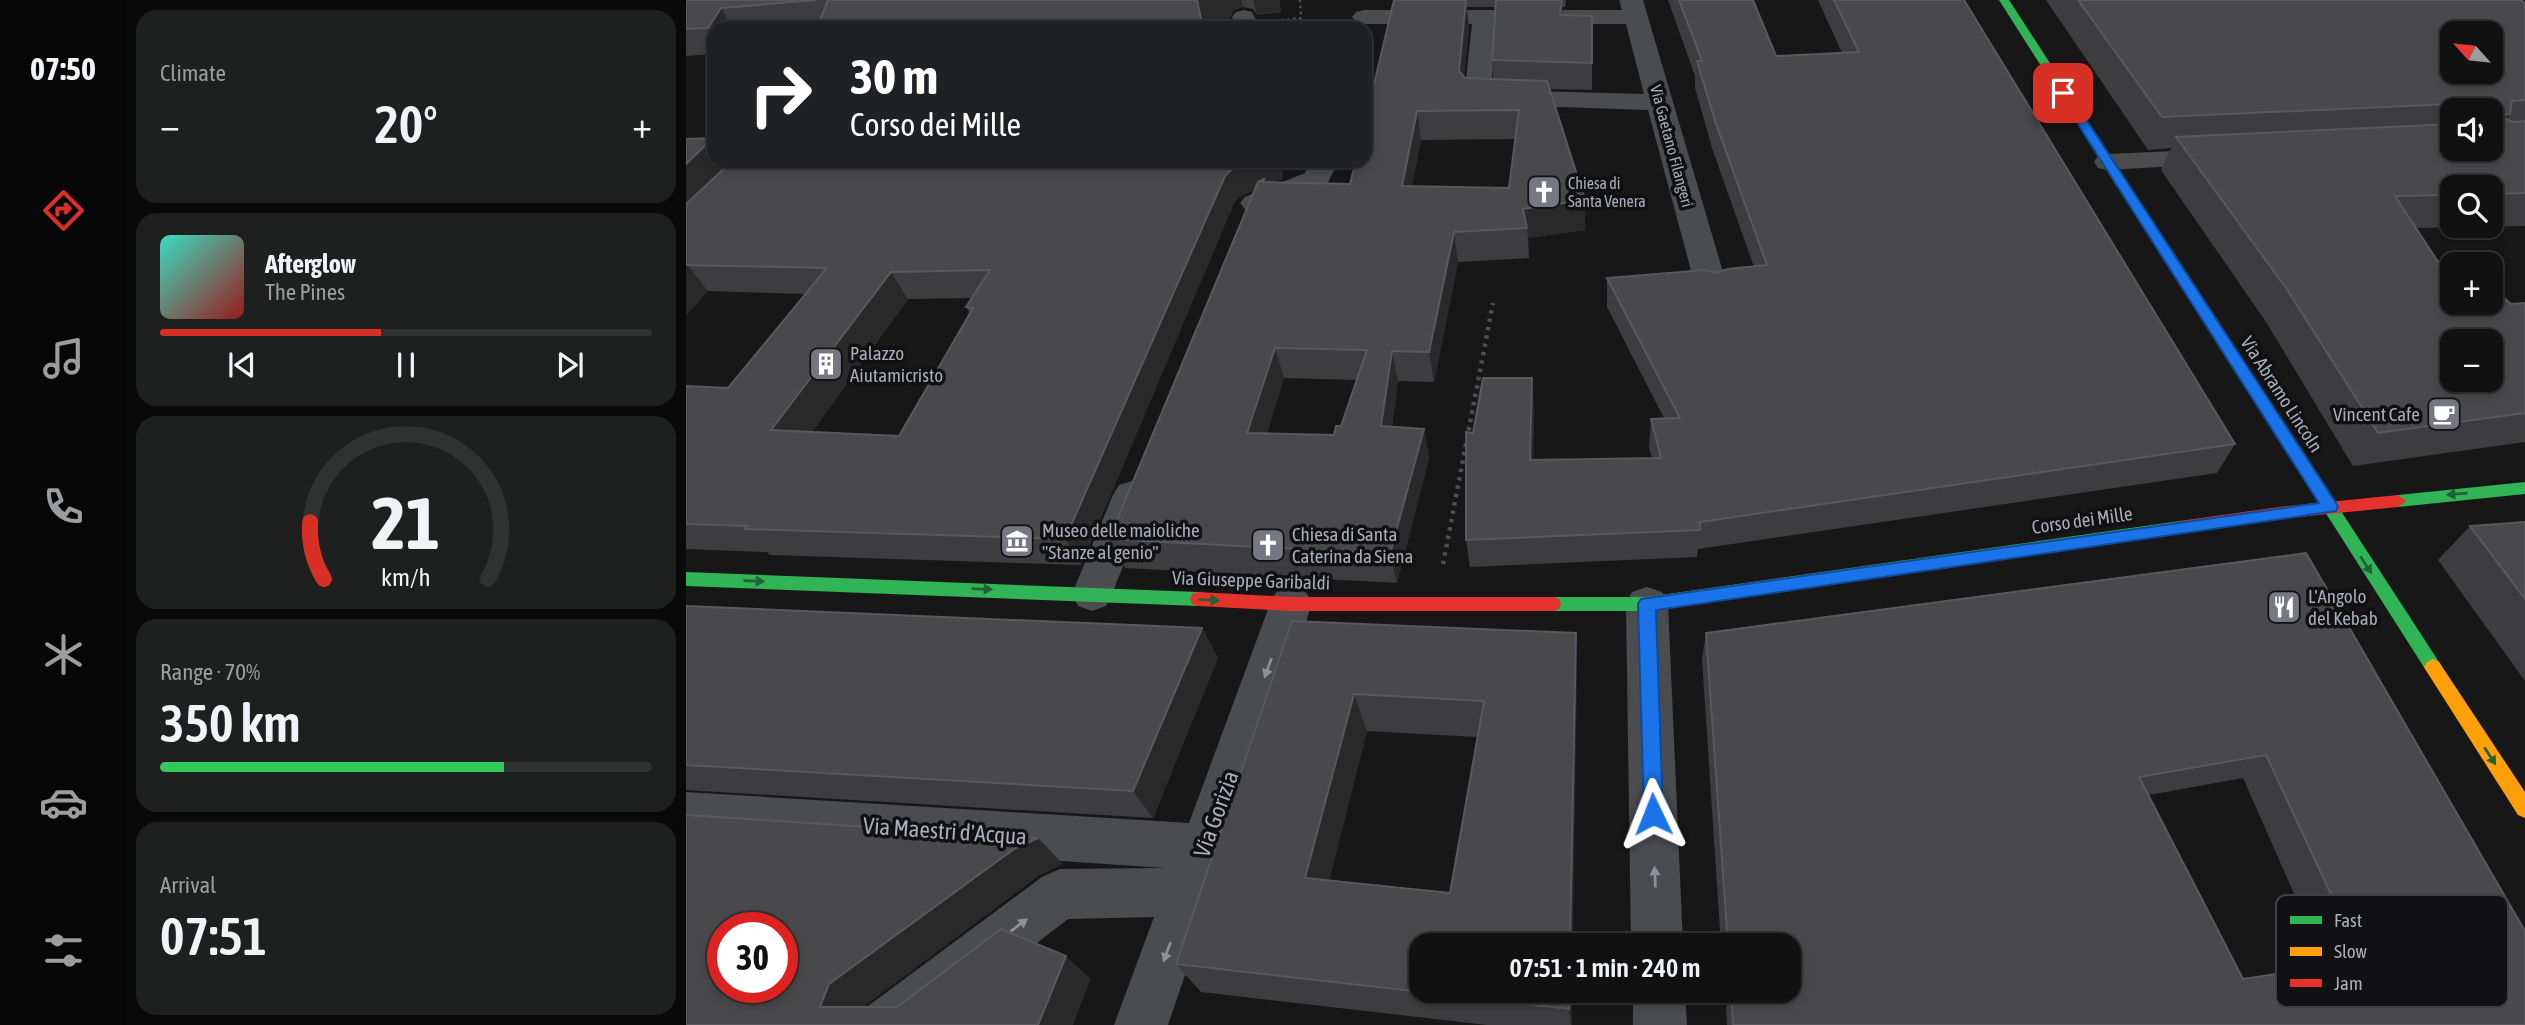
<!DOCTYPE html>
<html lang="en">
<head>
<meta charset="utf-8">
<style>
	:root { --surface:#111; --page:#1e1f1f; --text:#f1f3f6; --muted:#9c9d9f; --line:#303131; --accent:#d93025 }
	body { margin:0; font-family:"Asap Condensed",sans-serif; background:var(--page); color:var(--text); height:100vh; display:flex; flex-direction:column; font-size:26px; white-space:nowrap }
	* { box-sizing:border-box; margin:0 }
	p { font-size:23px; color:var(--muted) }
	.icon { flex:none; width:38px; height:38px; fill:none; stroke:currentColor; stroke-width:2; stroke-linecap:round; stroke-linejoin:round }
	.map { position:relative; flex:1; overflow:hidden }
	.drawer { display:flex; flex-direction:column; gap:10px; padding:10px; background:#090909; width:560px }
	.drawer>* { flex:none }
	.hud { position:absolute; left:21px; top:21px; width:665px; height:147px; border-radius:21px; box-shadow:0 4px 10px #0003,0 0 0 2px var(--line); background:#202124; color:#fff; overflow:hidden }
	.needle { width:46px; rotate:297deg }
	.fabs { position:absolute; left:1754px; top:21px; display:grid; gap:14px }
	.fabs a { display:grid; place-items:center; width:63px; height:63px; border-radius:14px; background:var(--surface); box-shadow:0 4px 10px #0003,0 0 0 2px var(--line); font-size:35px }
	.speed { position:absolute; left:21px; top:912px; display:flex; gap:14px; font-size:35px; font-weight:700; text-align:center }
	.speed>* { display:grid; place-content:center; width:91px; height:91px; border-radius:50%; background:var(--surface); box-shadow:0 4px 10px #0003,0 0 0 2px var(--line); line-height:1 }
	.speed .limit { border:10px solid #d22; background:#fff; color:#111 }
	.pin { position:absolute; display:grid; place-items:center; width:60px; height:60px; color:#fff; margin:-30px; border-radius:14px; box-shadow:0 4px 10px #0006 }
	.me { position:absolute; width:77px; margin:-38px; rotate:358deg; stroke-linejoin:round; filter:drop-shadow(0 0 5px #0008) }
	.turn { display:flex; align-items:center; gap:24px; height:147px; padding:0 28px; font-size:32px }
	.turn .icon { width:91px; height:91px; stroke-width:2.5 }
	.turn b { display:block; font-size:49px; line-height:60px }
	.big { font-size:52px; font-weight:600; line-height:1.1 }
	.drawer .tile { flex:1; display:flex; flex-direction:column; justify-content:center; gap:10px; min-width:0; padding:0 24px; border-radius:21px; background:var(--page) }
	.drawer .dial { align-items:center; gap:0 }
	.dial svg { height:182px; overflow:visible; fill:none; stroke:var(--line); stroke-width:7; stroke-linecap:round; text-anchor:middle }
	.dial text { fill:var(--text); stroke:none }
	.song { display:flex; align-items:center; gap:21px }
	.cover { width:84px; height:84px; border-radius:10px; background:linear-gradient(135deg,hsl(170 70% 55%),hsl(0 70% 35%)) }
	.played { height:7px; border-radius:4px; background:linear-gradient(90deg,var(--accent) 45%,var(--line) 45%) }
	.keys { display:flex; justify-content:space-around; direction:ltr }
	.heat { display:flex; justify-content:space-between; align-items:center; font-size:38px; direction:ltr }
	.charge { height:10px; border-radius:5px; background:linear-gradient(90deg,#34c759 70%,var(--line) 0) }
	.trip { position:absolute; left:723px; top:933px; width:392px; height:70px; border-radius:21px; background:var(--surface); box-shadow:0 4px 10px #0003,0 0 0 2px var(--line); font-weight:600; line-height:70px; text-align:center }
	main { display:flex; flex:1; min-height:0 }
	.tab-bar { display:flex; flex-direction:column; width:126px; justify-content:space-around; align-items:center; background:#070707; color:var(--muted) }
	.tab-bar .icon { width:49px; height:49px }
	.tab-bar .current { color:var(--accent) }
	.tab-bar b { font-size:32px; color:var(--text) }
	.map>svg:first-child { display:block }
</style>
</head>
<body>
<main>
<nav class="tab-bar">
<b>07:50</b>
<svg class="icon current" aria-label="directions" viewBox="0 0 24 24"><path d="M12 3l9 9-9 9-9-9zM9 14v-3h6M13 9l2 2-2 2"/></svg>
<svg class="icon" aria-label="music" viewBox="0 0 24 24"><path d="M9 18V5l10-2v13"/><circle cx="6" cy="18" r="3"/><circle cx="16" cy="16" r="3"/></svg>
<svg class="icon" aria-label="phone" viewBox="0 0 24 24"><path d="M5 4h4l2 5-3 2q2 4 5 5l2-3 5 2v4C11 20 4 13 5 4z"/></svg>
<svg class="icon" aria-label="climate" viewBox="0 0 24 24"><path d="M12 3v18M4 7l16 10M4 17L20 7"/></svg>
<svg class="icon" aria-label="car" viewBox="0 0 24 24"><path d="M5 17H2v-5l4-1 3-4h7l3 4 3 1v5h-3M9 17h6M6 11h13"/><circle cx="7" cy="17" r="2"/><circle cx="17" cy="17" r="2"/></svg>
<svg class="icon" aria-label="filters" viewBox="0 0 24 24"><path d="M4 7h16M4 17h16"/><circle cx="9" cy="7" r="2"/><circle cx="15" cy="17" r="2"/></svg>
</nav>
<section class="drawer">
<div class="tile"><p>Climate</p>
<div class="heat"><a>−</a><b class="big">20°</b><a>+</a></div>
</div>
<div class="tile">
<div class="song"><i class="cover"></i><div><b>Afterglow</b><p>The Pines</p></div></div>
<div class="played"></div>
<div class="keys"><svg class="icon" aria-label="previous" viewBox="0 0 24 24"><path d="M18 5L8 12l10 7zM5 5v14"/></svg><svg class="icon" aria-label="pause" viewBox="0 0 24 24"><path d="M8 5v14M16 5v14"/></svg><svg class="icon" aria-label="next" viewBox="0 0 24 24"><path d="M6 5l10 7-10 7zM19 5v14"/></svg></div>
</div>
<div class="tile dial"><svg viewBox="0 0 100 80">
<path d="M14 69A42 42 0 1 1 86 69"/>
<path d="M14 69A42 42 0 0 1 8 44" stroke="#d93025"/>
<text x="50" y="56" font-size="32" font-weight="700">21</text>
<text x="50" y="72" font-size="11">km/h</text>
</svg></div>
<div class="tile"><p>Range · 70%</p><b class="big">350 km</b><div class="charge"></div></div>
<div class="tile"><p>Arrival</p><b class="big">07:51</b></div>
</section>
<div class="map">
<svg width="1839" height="1025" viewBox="0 0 1839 1025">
	<rect width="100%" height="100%" fill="#171717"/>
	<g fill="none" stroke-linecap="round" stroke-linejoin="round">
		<!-- path-far1 -->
		<polyline stroke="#4d4e52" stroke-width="2.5" stroke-dasharray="2.5 3.5" stroke-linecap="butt" points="595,20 615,18 614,0"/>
		<!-- path -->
		<polyline stroke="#4d4e52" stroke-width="4.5" stroke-dasharray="3.5 5" stroke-linecap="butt" points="757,564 807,303"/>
		<!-- street -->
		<g fill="#4b4c50" fill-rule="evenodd">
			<path d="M 933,0 L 957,0 L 1042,289 L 1037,296 L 1026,299 L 1015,296 L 1010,289 L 962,110 L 782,104 L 778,98 L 786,24 L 678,24 L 670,22 L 666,17 L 670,12 L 678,10 L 936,10 ZM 810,24 L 940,24 L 958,94 L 805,90 Z"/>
			<polygon points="558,10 566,12 574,28 550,28 546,17 550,12"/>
			<polygon points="1533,149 1543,151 1547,157 1543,163 1422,170 1412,168 1408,162 1412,156 1422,154"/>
			<polygon points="625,161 653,161 641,184 569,212 559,209 554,203 559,197 619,173"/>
			<polygon points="446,481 459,485 465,495 426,594 420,606 406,611 392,606 386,594 427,495 433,485"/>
			<polygon points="605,587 620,592 626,604 482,1025 428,1025 468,917 382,919 245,1025 174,1025 182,1006 356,877 374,869 479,868 0,836 0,792 503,823 584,604 590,592"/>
			<polygon points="961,587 976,592 982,604 997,945 945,945 940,604 946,592"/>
			<polygon points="947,990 999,990 1001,1025 947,1025"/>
		</g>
		<!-- fast -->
		<g fill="#30b455" fill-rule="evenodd">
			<polygon points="1313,0 1323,0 1753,662 1756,667 1753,672 1747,675 1741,672"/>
			<polygon points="1839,482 1839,494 1712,507 1704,501 1712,495"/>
			<polygon points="1494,521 1500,523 1502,527 1500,531 1494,533 961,611 867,611 861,609 859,604 861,599 867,597 961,597"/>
			<polygon points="0,572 512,592 518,594 520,599 518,604 512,606 0,586"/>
		</g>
		<!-- slow -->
		<polygon fill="#ff9f0a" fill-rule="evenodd" points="1747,659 1753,662 1839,792 1839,818 1832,815 1741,672 1738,667 1741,662"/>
		<!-- jam -->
		<g fill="#e5322d" fill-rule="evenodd">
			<polygon points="1712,495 1720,501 1712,507 1593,519 1494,533 1488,531 1486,527 1488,523 1494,521 1593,507"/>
			<polygon points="512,592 605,597 867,597 873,599 875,604 873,609 867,611 605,611 512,606 506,604 504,599 506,594"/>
		</g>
	</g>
	<!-- wall -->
	<g fill="#3d3d3f" fill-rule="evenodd">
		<polygon points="0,0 593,0 595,12 571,15 567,9 557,7 548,10 544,19 518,23 519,28 131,28 132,26 110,28 28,28 28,54 0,56"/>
		<path d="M 708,0 L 880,0 L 879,7 L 876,7 L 877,15 L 906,16 L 906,90 L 864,89 L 899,200 L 899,230 L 842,238 L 843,258 L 772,262 L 748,382 L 712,381 L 706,427 L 738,429 L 743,458 L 711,583 L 439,568 L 423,539 L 568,190 L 554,196 L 548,203 L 395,565 L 84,555 L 81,552 L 0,549 L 0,386 L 42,388 L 119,294 L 22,291 L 0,315 L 0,139 L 27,138 L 28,161 L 44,163 L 46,161 L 594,161 L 597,175 L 596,179 L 588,182 L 664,184 ZM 781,7 L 810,7 L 806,60 L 807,79 L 779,78 L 778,77 L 783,27 ZM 829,139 L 823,188 L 726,186 L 735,140 ZM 286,298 L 280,307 L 284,314 L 213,436 L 126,432 L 222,299 ZM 598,378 L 671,380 L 655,426 L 648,435 L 581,433 Z"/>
		<polygon points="982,0 1067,0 1090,56 1156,53 1132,0 1278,0 1549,444 1531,473 1012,549 1011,557 784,567 780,540 787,433 848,406 847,460 966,458 963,447 965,419 978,418 921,307 921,278 1029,273 1068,267 1026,148 1009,88 1009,76"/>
		<path d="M 1360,0 L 1835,0 L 1839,3 L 1839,226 L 1730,228 L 1766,303 L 1825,304 L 1839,303 L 1839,442 L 1667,466 L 1580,322 L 1475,170 L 1485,148 L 1462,150 ZM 1766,110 L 1804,110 L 1804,149 L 1766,149 ZM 1766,187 L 1804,187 L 1804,226 L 1766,226 Z"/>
		<polygon points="1839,522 1839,681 1752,560 1784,526"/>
		<path d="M 1620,553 L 1839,1025 L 1041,1025 L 1039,990 L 1102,990 L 1102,945 L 1035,945 L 1016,659 L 1020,633 ZM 1557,778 L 1640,966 L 1557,979 L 1463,795 Z"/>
		<polygon points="0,606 516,628 532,658 467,818 0,790"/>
		<path d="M 606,621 L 891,672 L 735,990 L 886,990 L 886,1025 L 801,1025 L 515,992 L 490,964 ZM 681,731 L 791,737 L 764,893 L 643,880 Z"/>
	</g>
	<!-- shaded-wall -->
	<g fill="#29292a">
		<polygon points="511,0 555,0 557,7 548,10 544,19 518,23 519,28 517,28"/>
		<polygon points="567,0 593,0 595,12 571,15"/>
		<polygon points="780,0 783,27 776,99 773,71"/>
		<polygon points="35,8 47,28 28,28 28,37 22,28"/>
		<polygon points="731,111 735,140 720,215 716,186"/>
		<polygon points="1824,114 1804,142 1813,116"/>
		<polygon points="27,138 28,161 43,161 46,165 0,210 0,164"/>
		<polygon points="567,161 594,161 597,175 596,179 554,196 548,203 395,565 379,539 539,176 546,169"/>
		<polygon points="899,200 899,230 842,238 841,228 837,209"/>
		<polygon points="768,232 772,262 748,382 743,352"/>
		<polygon points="1,264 22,291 0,315 0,265"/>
		<polygon points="205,272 222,299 108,457 85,430"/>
		<polygon points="589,348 598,378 572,462 561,433"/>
		<polygon points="706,351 712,381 702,455 695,426"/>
		<polygon points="846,378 848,406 846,488 844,460"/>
		<polygon points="738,429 743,458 711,583 704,554"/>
		<polygon points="516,628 532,658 467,818 447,791"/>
		<polygon points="890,633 891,672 887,945 884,945"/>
		<polygon points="668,694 681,731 636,909 619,878"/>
		<polygon points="352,838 377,864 354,875 180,1005 173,1025 134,1007 143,984 328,849"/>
		<polygon points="380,956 405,979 387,1025 352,1025"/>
		<polygon points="884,990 886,990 886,1025 885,1025 883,1009"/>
	</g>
	<!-- building -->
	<g fill="#49494c" stroke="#58595d" stroke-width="2" fill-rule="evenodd">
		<polygon points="0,0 130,0 35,8 22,28 0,29"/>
		<polygon points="142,0 511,0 517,28 131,28"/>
		<path d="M 708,0 L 780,0 L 773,71 L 779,78 L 861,81 L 899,200 L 837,209 L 841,228 L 768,232 L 743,352 L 706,351 L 695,426 L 738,429 L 704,554 L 423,539 L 572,182 L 578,179 L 577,182 L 664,184 L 670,161 L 679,161 L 679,122 ZM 833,110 L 823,188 L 716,186 L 731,111 ZM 589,348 L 681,350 L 655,426 L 650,426 L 648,435 L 561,433 Z"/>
		<polygon points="810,0 876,0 874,15 906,16 906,63 806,60"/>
		<polygon points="993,0 1067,0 1090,56 1173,52 1148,0 1278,0 1549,444 1014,522 1014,530 780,540 780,432 787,433 797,378 846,378 844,460 975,458 965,419 994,418 921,278 1019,270 1029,273 1042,269 1081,265 1029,121 1011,61 1016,61"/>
		<path d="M 1392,0 L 1835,0 L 1839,3 L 1839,100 L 1826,101 L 1824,114 L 1813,116 L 1827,122 L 1839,121 L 1839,193 L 1804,194 L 1804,187 L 1766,187 L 1766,195 L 1709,196 L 1760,274 L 1766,279 L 1766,303 L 1804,303 L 1804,291 L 1811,292 L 1825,304 L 1839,303 L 1839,413 L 1692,433 L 1600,288 L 1490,137 L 1766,124 L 1766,149 L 1804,149 L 1804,110 L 1789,110 L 1787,103 L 1476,117 ZM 1766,33 L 1804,33 L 1804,72 L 1766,72 ZM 1766,341 L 1804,341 L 1804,380 L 1766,380 Z"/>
		<polygon points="27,138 0,164 0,139"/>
		<path d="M 46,161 L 567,161 L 546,169 L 539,176 L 379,539 L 59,529 L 61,526 L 0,524 L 0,386 L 42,388 L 141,268 L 0,265 L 0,204 ZM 304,270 L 280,307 L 287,308 L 213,436 L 85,430 L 205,272 Z"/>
		<polygon points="1839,522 1839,599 1784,526"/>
		<path d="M 1620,553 L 1839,931 L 1839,1025 L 1047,1025 L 1045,990 L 1102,990 L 1102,945 L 1042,945 L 1020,633 ZM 1580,755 L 1676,961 L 1557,979 L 1453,777 Z"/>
		<polygon points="0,606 516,628 447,791 0,765"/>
		<path d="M 606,621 L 890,633 L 884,945 L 735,945 L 735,990 L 884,990 L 883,1009 L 490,964 ZM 668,694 L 798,701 L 764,893 L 619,878 Z"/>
		<path d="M 0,815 L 352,838 L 328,849 L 143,984 L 134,1007 L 211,1007 L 315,929 L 380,956 L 352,1025 L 0,1025 ZM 37,928 L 96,928 L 96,987 L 37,987 Z"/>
	</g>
	<!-- one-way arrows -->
	<defs><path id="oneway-solid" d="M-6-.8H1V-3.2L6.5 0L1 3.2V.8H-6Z" transform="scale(1.75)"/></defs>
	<g fill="#206234">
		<use href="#oneway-solid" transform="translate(1771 494) rotate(175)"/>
		<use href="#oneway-solid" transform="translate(1680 565) rotate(57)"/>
		<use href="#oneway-solid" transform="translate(68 581) rotate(2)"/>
		<use href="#oneway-solid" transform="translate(296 589) rotate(2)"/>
		<use href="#oneway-solid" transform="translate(523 600) rotate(3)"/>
		<use href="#oneway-solid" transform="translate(1804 756) rotate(57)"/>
	</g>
	<g fill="#8c9099">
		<use href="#oneway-solid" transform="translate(582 668) rotate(110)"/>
		<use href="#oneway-solid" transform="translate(969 877) rotate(-92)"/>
		<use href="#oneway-solid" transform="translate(333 925) rotate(-37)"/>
		<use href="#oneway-solid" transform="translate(481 952) rotate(110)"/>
	</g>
	<!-- route -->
	<polygon fill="#1a73e8" stroke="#114b97" stroke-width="2" points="1377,89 1383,93 1650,503 1652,507 1650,511 970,610 977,814 974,820 967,823 960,820 958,814 952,604 955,599 1633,503 1372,93"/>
	<!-- icons -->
	<defs>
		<g id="church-square" transform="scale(1.75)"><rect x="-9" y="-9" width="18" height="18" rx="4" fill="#757880" stroke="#111113"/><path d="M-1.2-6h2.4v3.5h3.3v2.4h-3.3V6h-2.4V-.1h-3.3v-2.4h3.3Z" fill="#fff"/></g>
		<g id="building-square" transform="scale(1.75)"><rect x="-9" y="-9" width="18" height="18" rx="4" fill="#757880" stroke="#111113"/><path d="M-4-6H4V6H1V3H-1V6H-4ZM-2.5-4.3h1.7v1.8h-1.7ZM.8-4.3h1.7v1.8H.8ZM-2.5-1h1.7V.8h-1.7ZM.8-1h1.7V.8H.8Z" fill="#fff"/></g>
		<g id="cafe-square" transform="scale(1.75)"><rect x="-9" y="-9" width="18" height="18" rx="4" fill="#757880" stroke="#111113"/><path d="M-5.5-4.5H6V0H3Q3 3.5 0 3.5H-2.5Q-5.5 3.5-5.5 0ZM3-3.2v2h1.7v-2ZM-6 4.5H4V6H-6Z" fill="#fff"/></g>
		<g id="museum-square" transform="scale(1.75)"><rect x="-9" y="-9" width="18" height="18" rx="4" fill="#757880" stroke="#111113"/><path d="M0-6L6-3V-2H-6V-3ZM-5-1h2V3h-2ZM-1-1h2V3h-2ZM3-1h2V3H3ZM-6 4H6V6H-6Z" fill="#fff"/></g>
		<g id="restaurant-square" transform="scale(1.75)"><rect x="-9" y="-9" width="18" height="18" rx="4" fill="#757880" stroke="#111113"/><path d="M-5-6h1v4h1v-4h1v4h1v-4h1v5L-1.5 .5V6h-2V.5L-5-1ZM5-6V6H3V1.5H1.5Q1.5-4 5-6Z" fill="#fff"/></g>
	</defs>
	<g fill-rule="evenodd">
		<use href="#church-square" x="858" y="192"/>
		<use href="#building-square" x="140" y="364"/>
		<use href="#cafe-square" x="1758" y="414"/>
		<use href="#museum-square" x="331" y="541"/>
		<use href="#church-square" x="582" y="545"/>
		<use href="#restaurant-square" x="1598" y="607"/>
	</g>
	<g text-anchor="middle" stroke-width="7" stroke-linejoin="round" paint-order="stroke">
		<!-- far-street labels -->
		<g font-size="16" fill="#a8adb8" stroke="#111113">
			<text transform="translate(986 146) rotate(75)" y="6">Via Gaetano Filangeri</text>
		</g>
		<!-- far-poi labels -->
		<g font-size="16" fill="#a8adb8" stroke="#111113" text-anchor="start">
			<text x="882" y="189">Chiesa di<tspan x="882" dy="18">Santa Venera</tspan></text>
		</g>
		<!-- poi labels -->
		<g font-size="19" fill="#a8adb8" stroke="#111113" text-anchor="start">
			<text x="164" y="360">Palazzo<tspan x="164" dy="22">Aiutamicristo</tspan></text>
			<text x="1734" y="421" text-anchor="end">Vincent Cafe</text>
			<text x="356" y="537">Museo delle maioliche<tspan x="356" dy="22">"Stanze al genio"</tspan></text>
			<text x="606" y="541">Chiesa di Santa<tspan x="606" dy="22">Caterina da Siena</tspan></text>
			<text x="1622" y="603">L'Angolo<tspan x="1622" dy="22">del Kebab</tspan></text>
		</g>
		<!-- street labels -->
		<g font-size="19" fill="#a8adb8" stroke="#111113">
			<text transform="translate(1596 394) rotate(57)" y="7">Via Abramo Lincoln</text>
			<text transform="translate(1396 520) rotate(-8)" y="7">Corso dei Mille</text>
			<text transform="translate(565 580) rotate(2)" y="7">Via Giuseppe Garibaldi</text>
		</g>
		<!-- near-street labels -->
		<g font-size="23" fill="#a8adb8" stroke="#111113">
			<text transform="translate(530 814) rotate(-70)" y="8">Via Gorizia</text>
			<text transform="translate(259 831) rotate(4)" y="8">Via Maestri d'Acqua</text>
		</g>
	</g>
	<!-- legend -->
	<rect x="1590" y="895" width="232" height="112" rx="10" fill="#111113" stroke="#3e4045" stroke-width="2"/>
	<rect x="1604" y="916" width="32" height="8" fill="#30b455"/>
	<rect x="1604" y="947" width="32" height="9" fill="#ff9f0a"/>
	<rect x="1604" y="979" width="32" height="8" fill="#e5322d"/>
	<g font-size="19" fill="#a8adb8">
		<text x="1648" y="927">Fast</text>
		<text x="1648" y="958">Slow</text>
		<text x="1648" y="990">Jam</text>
	</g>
</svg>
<div class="fabs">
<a><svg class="needle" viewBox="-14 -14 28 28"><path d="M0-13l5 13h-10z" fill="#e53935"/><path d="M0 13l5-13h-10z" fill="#9c9d9f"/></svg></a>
<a><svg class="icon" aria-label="sound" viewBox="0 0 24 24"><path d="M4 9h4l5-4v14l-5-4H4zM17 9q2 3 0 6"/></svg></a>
<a><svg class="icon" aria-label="search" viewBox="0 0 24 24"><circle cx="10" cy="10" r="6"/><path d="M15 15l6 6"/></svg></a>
<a>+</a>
<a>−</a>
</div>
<div class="speed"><div class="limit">30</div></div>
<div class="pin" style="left:1377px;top:93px;background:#d93025"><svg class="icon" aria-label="arrive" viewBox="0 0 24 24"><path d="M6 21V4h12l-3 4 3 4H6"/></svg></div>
<svg class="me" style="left:967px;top:814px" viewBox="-20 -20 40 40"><path d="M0-17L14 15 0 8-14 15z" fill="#1a73e8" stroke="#fff" stroke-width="4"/></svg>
<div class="trip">07:51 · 1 min · 240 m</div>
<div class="hud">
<div class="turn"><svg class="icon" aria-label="right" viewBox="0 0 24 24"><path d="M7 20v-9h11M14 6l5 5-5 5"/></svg><div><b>30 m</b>Corso dei Mille</div></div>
</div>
</div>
</main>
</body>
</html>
